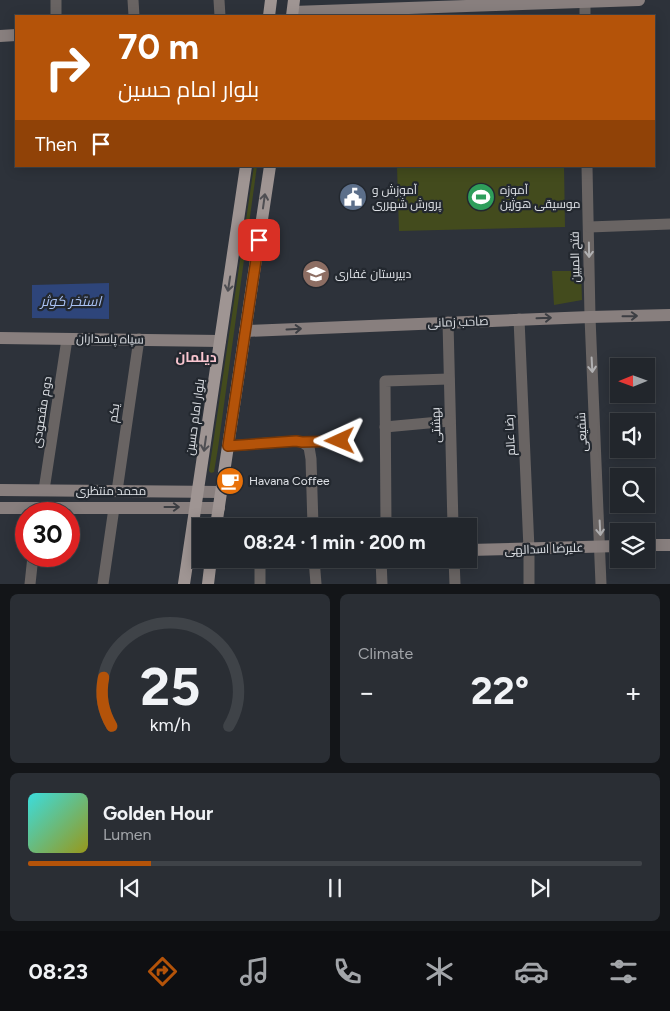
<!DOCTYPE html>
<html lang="en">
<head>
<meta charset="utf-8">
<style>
	:root { --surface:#22262c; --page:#2a2e34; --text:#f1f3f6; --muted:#a2a5a9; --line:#3f4348; --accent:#b45309 }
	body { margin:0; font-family:Figtree,Cairo,sans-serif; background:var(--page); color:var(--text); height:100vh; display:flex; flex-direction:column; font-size:19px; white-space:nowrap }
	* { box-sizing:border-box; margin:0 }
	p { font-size:16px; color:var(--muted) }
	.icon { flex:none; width:28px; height:28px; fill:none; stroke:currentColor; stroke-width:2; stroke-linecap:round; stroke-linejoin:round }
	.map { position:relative; height:584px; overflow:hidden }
	.details { display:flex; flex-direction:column; gap:10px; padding:10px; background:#131518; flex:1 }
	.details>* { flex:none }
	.guide { position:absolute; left:15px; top:15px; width:640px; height:152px; border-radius:0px; box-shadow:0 2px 12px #0003,0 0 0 1px var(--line); background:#b45309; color:#fff; overflow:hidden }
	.needle { width:32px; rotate:269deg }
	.tools { position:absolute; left:610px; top:358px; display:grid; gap:10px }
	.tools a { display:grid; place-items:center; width:45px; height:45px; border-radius:0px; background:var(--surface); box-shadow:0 2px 12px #0003,0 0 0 1px var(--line); font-size:25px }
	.speed { position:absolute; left:15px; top:502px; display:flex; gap:10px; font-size:25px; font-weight:700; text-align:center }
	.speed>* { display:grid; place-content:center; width:65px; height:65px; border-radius:50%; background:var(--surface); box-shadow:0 2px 12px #0003,0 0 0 1px var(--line); line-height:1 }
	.speed .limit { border:8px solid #d22; background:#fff; color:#111 }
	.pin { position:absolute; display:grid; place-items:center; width:42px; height:42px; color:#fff; margin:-21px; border-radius:10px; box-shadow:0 2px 8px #0006 }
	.me { position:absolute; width:55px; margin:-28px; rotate:269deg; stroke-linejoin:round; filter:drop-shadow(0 0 4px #0008) }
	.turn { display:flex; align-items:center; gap:18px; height:105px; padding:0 20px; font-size:22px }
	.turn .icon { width:65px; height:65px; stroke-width:2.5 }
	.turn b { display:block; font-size:35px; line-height:42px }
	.then { display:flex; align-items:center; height:48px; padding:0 20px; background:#0003; gap:10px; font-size:19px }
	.big { font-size:38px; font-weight:700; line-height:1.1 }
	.details .tile { flex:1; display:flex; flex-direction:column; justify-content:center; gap:8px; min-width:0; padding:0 18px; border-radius:8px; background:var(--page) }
	.details .dial { align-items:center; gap:0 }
	.dial svg { height:130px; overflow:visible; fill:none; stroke:var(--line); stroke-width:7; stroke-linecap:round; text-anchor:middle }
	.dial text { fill:var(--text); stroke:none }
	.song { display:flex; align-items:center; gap:15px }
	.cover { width:60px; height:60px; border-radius:8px; background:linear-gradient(135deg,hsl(180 70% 55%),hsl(60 70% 35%)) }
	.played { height:5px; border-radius:2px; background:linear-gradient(90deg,var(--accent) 20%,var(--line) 20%) }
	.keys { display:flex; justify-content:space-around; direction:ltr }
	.heat { display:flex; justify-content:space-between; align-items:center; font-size:28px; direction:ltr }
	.details .tiles { flex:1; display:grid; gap:10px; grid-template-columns:1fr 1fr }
	.tile:last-child { grid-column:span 2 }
	.trip { position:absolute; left:192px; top:518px; width:285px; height:50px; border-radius:0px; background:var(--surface); box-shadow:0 2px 12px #0003,0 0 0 1px var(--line); font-weight:700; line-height:50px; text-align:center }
	.tab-bar { display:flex; height:80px; justify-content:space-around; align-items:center; background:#0e0f12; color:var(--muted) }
	.tab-bar .icon { width:35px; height:35px }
	.tab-bar .current { color:var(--accent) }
	.tab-bar b { font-size:22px; color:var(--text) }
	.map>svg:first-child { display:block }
</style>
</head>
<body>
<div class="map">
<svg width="670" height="584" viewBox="0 0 670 584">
	<rect width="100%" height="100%" fill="#2d323a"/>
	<!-- green -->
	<g fill="#434b1d">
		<polygon points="254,166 257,166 218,448 214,472 211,473 209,471"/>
		<polygon points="397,166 564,166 565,227 399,231"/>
		<polygon points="552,271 581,271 582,300 554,305"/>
	</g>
	<!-- water -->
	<polygon fill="#2e457a" points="109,283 109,319 32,318 32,285"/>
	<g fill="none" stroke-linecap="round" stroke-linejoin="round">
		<!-- street -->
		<g stroke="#696463" stroke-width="11">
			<polyline points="56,0 56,16"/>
			<polyline points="133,0 134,16"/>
			<polyline points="219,0 220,16"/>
			<polyline points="585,2 585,16"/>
			<polyline points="587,166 590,317 601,584"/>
			<polyline points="589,227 670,224"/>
			<polyline points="519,319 529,549 529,584"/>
			<polyline points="448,322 453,526"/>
			<polyline points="385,427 450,421"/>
			<polyline points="302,442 340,441"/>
			<polyline points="228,446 296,441 302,442 309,447 311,459 313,526"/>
			<polyline points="44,490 67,339"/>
			<polyline points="117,491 139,339"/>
			<polyline points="386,526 385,381 449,379"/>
			<polyline points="314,559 316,584"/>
			<polyline points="381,559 382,584"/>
			<polyline points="454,559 455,584"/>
			<polyline points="30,584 33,556"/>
			<polyline points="103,584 114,508"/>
			<polyline points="260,584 260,559"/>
		</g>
		<!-- secondary -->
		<g stroke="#887f7e" stroke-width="12">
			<polyline points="293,12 639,0"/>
			<polyline points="0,36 16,35"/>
			<polyline points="245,331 590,317 670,315"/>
			<polyline points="0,338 220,341"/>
			<polyline points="0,490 221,492"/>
			<polyline points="0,508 219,508"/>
			<polyline points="646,545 670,545"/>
			<polyline points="469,550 619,546"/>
		</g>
		<!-- primary -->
		<g stroke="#9f9593" stroke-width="12">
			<polyline points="269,16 271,0"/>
			<polyline points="292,16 294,0"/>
			<polyline points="216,526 270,166"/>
			<polyline points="184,584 246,166"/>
			<polyline points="208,584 211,559"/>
		</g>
	</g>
	<!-- one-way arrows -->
	<defs><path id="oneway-shaft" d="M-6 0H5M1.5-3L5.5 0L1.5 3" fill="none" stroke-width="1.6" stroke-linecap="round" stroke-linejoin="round" transform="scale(1.25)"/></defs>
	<g stroke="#4e4e52">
		<use href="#oneway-shaft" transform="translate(264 201) rotate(-82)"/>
		<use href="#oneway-shaft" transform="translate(229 284) rotate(99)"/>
		<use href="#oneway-shaft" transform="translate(205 444) rotate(98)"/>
	</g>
	<g stroke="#b0b0b2">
		<use href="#oneway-shaft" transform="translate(589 250) rotate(89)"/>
		<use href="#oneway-shaft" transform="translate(592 365) rotate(87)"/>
		<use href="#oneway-shaft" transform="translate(600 528) rotate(87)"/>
	</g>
	<g stroke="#3c3e43">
		<use href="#oneway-shaft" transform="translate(630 316) rotate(-1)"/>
		<use href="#oneway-shaft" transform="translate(544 318) rotate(-2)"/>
		<use href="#oneway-shaft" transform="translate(294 329) rotate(-3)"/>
		<use href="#oneway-shaft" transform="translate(172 507)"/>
	</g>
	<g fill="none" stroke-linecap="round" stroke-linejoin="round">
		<!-- route casing -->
		<g stroke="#753606" stroke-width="12">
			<polyline id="route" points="259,240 228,446 296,441 302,442 340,441"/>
		</g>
		<!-- route -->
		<use href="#route" stroke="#b45309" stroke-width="9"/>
	</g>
	<!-- icons -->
	<defs>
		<g id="civic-disc" transform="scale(1.4375)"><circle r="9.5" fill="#5c6f8a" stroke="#23282f"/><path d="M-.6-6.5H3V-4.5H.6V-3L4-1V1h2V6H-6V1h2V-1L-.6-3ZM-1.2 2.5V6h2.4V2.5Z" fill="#fff"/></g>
		<g id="stadium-disc" transform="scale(1.4375)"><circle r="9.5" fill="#2e9e5b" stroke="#23282f"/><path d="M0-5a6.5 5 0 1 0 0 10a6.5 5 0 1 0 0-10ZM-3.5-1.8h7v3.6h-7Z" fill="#fff"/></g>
		<g id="school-disc" transform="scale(1.4375)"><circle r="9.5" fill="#8d6e63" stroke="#23282f"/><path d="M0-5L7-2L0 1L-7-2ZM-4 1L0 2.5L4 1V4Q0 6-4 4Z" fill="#fff"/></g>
		<g id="cafe-disc" transform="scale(1.4375)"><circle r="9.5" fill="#e8710a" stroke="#23282f"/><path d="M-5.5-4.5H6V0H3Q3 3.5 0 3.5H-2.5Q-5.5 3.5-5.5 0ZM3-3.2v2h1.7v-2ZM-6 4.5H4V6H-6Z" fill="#fff"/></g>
	</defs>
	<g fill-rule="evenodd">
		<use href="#civic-disc" x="353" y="197"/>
		<use href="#stadium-disc" x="481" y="197"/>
		<use href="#school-disc" x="316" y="274"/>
		<use href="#cafe-disc" x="230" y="481"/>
	</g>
	<g text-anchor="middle" stroke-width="4.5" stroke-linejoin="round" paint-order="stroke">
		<!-- poi labels -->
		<g font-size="12" fill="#dfe2e7" stroke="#23282f" text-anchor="start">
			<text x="372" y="194">آموزش و<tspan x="372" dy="14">پرورش شهرری</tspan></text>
			<text x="500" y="194">آموزه<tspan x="500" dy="14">موسیقی هوژین</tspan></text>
			<text x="335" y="278">دبیرستان غفاری</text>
			<text x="249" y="485">Havana Coffee</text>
		</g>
		<!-- street labels -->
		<g font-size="12" fill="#dfe2e7" stroke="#23282f">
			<text transform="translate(575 257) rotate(-91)" y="4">فتح المبین</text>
			<text transform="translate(458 322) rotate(-2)" y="4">صاحب زمانی</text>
			<text transform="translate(110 339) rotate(1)" y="4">سپاه پاسداران</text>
			<text transform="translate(42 412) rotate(-81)" y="4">دوم مقصودی</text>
			<text transform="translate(114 413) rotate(-82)" y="4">یکم</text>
			<text transform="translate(195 417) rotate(-82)" y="4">بلوار امام حسین</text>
			<text transform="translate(436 425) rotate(-92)" y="4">بهشتی</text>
			<text transform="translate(582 432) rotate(-93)" y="4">شفیعی</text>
			<text transform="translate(510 435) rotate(-93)" y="4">رضا عالم</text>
			<text x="111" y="495">محمد منتظری</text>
			<text transform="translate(544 549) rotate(-2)" y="4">علیرضا اسدالهی</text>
		</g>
		<!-- water labels -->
		<g font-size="14" font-style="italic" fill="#aac2f3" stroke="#23282f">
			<text x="71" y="306">استخر کوثر</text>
		</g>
		<!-- neighbourhood labels -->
		<g font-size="14" font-weight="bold" fill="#fac6d0" stroke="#23282f">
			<text x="196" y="362">دیلمان</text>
		</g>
	</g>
</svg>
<div class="tools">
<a><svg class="needle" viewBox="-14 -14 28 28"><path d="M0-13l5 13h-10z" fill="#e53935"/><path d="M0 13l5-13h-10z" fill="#a2a5a9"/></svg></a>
<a><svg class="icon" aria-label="sound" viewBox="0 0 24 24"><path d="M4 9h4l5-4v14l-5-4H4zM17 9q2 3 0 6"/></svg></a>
<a><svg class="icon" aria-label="search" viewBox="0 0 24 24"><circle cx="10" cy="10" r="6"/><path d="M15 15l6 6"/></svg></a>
<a><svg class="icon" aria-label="layers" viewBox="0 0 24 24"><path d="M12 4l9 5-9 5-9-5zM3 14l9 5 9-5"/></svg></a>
</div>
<div class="speed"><div class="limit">30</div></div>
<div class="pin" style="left:259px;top:240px;background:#d93025"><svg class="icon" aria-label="arrive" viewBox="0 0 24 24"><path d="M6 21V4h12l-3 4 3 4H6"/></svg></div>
<svg class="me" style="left:340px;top:441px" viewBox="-20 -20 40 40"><path d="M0-17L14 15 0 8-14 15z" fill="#b45309" stroke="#fff" stroke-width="4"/></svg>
<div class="trip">08:24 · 1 min · 200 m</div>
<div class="guide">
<div class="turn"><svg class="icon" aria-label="right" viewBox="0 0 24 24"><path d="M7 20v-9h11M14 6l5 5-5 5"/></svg><div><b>70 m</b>بلوار امام حسین</div></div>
<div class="then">Then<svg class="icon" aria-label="arrive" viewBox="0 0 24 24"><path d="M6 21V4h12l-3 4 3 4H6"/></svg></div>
</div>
</div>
<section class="details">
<div class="tiles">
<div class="tile dial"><svg viewBox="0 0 100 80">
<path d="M14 69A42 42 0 1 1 86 69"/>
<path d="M14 69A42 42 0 0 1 9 39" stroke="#b45309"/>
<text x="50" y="56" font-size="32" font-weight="700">25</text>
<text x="50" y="72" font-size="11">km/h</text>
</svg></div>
<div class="tile"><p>Climate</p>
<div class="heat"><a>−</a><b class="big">22°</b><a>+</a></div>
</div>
<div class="tile">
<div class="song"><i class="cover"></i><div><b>Golden Hour</b><p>Lumen</p></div></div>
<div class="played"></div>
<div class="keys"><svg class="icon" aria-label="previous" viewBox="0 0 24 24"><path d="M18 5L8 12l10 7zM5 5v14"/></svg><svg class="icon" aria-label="pause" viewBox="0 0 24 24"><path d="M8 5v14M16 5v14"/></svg><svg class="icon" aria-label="next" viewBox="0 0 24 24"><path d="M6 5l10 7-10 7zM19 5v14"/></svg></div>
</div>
</div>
</section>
<nav class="tab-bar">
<b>08:23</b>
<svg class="icon current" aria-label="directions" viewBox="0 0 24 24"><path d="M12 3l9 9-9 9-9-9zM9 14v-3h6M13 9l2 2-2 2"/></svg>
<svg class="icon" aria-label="music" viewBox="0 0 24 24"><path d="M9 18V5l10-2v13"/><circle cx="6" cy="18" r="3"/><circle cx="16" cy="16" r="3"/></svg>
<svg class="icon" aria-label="phone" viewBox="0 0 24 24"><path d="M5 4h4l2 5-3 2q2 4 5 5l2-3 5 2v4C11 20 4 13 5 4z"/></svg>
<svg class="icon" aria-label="climate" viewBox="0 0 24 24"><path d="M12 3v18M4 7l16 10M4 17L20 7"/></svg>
<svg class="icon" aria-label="car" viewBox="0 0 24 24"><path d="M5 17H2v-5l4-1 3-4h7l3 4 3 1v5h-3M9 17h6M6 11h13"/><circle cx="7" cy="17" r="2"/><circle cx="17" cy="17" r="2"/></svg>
<svg class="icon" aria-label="filters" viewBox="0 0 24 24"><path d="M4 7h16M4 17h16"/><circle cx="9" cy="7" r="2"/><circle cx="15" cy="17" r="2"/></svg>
</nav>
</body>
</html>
